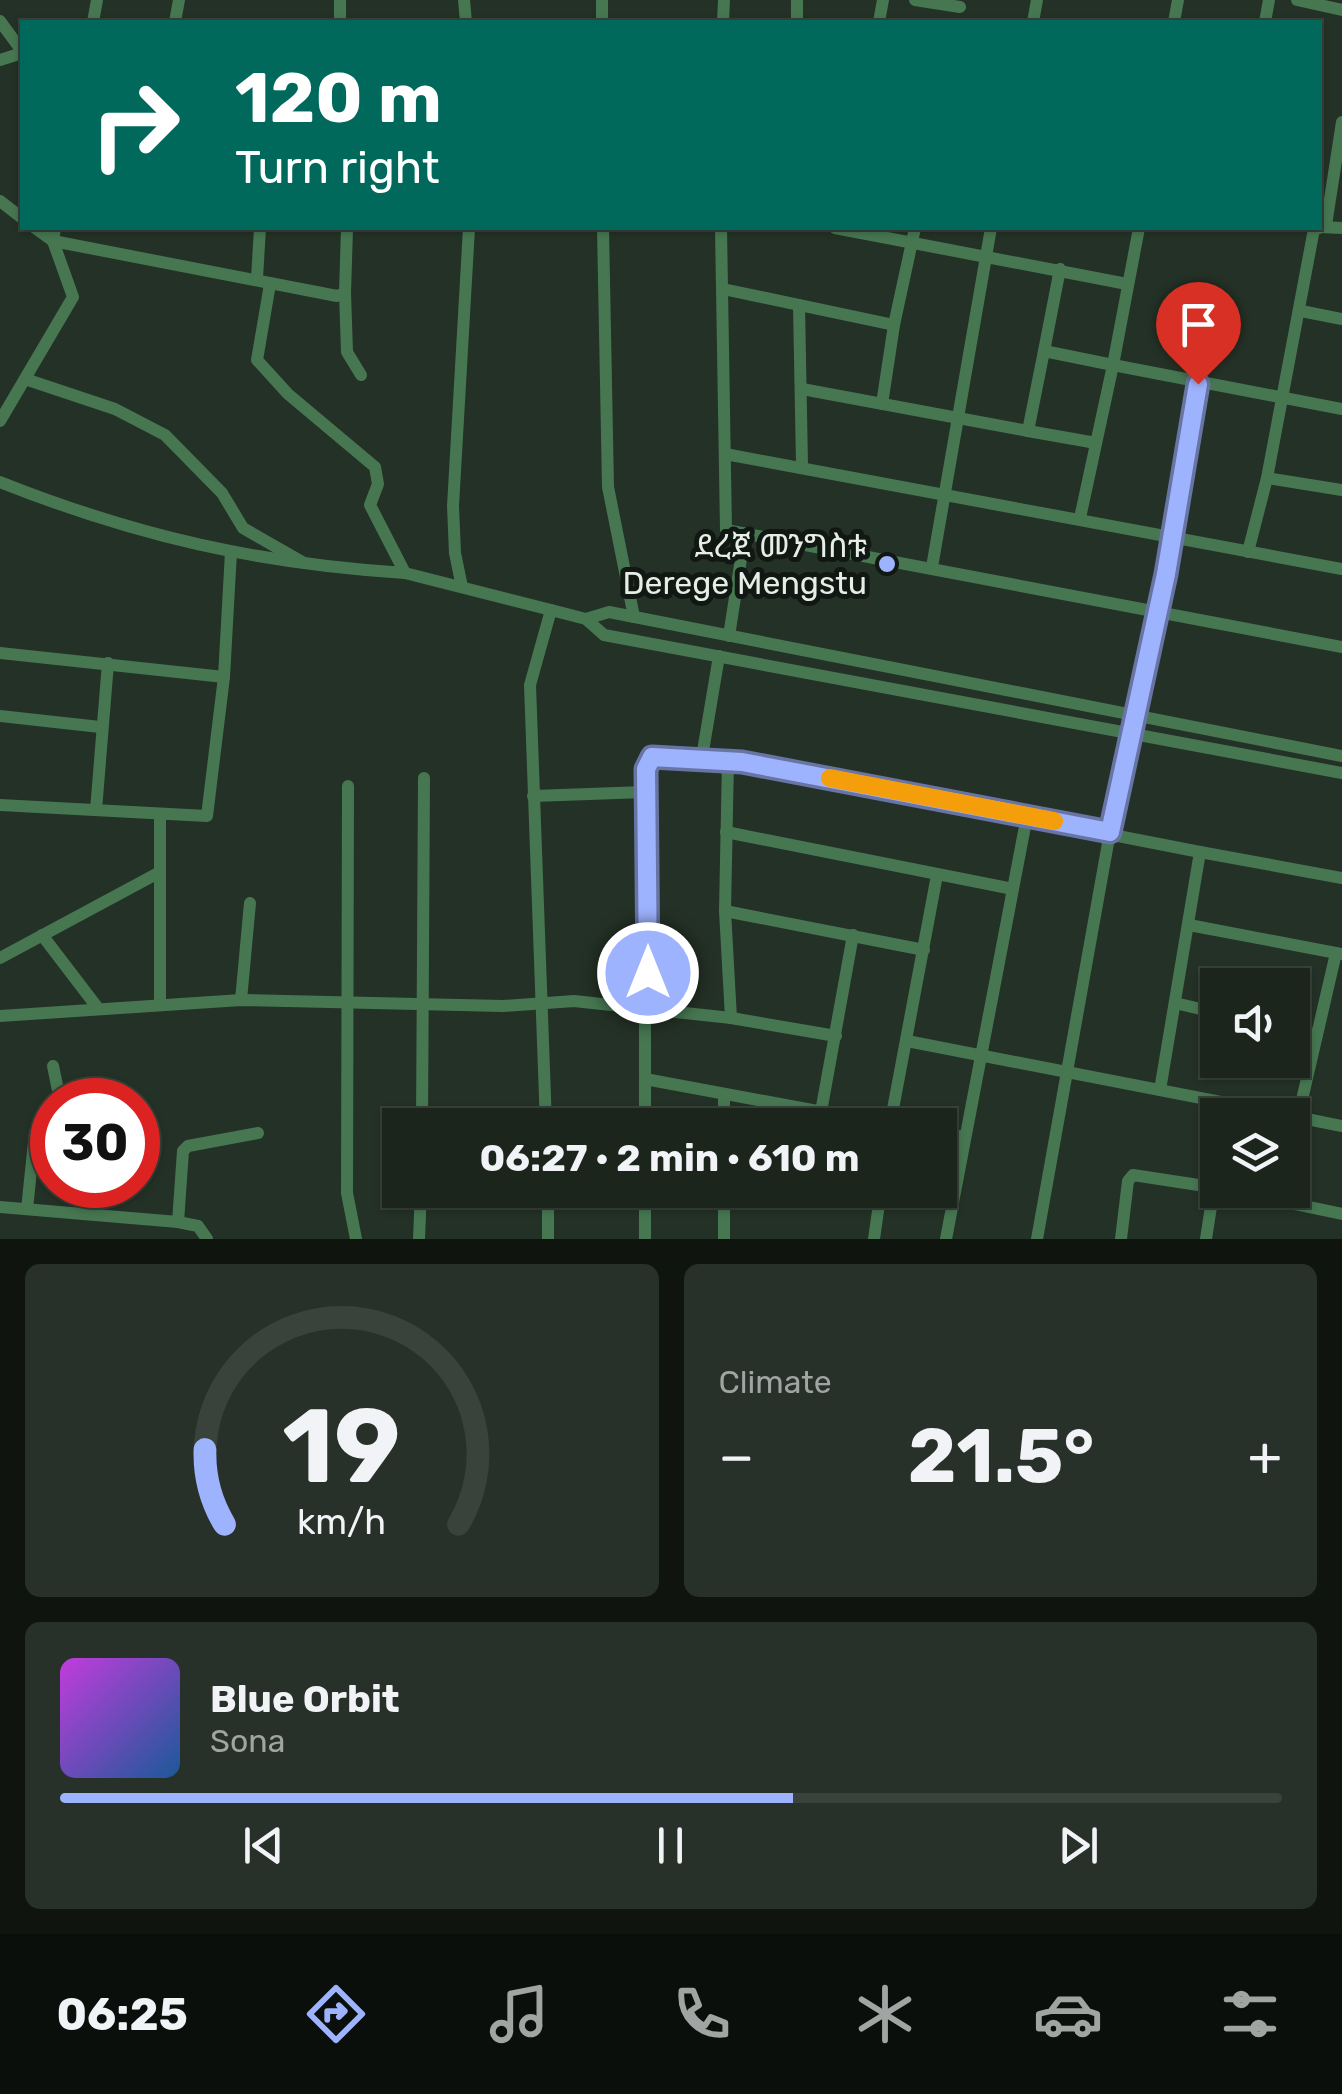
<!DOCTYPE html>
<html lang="en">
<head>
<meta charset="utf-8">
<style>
	:root { --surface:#1b251c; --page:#283129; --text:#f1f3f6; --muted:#a0a5a3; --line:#39423b; --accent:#9eb3fd }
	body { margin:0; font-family:Rubik,"Noto Sans Ethiopic",sans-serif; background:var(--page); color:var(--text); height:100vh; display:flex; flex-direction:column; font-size:38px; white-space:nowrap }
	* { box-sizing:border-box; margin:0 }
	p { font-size:32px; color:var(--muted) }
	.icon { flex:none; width:55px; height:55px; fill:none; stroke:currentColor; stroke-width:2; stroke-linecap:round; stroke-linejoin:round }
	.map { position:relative; height:1239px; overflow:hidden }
	.side { display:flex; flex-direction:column; gap:25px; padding:25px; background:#0f140f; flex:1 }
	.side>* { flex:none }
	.top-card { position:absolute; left:20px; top:20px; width:1302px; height:210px; border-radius:0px; box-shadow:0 2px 8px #0004,0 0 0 2px var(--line); background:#00695c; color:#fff; overflow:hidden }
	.fabs { position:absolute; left:1200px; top:968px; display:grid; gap:20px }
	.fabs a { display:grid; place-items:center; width:110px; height:110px; border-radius:0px; background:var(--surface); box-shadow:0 2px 8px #0004,0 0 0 2px var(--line); font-size:50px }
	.speed { position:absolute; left:30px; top:1078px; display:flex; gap:20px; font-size:50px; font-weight:700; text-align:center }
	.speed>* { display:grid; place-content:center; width:130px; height:130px; border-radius:50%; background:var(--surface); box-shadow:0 2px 8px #0004,0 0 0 2px var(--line); line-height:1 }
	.speed .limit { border:15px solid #d22; background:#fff; color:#111 }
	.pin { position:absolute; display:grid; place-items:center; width:85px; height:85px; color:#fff; margin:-102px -42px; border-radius:50% 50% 50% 0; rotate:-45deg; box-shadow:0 0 10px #0007 }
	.pin .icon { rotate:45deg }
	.me { position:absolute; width:110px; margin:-55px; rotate:0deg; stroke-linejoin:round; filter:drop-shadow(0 0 8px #0008) }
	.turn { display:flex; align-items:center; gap:35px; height:210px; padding:0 50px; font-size:45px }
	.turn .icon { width:130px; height:130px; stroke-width:2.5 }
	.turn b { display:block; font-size:70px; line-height:85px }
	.big { font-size:75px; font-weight:700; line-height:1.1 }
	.side .tile { flex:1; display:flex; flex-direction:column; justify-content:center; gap:15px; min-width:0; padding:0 35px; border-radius:15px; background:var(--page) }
	.side .dial { align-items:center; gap:0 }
	.dial svg { height:260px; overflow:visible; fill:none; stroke:var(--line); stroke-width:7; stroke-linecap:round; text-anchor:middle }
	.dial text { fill:var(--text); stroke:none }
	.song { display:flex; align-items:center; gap:30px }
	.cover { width:120px; height:120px; border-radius:15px; background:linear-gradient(135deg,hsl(290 70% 55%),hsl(210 70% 35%)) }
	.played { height:10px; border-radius:5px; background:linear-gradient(90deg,var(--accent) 60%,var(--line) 60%) }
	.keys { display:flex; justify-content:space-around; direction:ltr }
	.heat { display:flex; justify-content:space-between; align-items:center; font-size:55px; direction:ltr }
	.side .tiles { flex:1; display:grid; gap:25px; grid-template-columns:1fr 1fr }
	.tile:last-child { grid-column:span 2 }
	.trip { position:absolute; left:382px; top:1108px; width:575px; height:100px; border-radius:0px; background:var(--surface); box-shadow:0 2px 8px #0004,0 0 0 2px var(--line); font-weight:700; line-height:100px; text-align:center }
	.dock { display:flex; height:160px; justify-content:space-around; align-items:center; background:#0b0f0b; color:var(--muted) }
	.dock .icon { width:70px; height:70px }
	.dock .on { color:var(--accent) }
	.dock b { font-size:45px; color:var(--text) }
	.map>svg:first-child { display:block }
</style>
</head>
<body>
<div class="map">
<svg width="1342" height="1239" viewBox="0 0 1342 1239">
	<rect width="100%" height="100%" fill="#243126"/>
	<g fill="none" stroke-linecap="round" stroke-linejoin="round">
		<!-- minor -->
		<g stroke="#467751" stroke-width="12">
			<polyline points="340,0 340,22"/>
			<polyline points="464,0 466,22"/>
			<polyline points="602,0 602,22"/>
			<polyline points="915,0 960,7"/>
			<polyline points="1297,0 1342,10"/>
			<polyline points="0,21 22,51"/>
			<polyline points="93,22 97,0"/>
			<polyline points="175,22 179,0"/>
			<polyline points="723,22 724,0"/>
			<polyline points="797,22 797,0"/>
			<polyline points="879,22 883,0"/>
			<polyline points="1033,22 1037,0"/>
			<polyline points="1174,22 1178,0"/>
			<polyline points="1265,22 1269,0"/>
			<polyline points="0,60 22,53"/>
			<polyline points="0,201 22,218"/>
			<polyline points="1326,225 1342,122"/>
			<polyline points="1320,227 1342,228"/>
			<polyline points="35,228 53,241 337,296 345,293 347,228"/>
			<polyline points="603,228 608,487 634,617"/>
			<polyline points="721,228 726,530 1342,647"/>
			<polyline points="835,228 1127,284"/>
			<polyline points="1139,228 1113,365 1342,409"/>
			<polyline points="257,278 260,228"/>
			<polyline points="270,284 257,360 288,394 375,467 378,484 370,505 405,573 551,610"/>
			<polyline points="723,289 894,325 915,228"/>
			<polyline points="345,293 347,352 361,375"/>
			<polyline points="799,305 802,465"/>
			<polyline points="1301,311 1342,319"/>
			<polyline points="1044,351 1060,269"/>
			<polyline points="25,379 115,409 165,435 222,493 243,528 304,563"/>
			<polyline points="802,389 1028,431 1044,351 1113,365 1080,518"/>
			<polyline points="882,404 894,325"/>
			<polyline points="0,421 73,297 53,241 55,228"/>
			<polyline points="1028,431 1096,443"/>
			<polyline points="725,454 1342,569"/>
			<polyline points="1267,478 1342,490"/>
			<path d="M 0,482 C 136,536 259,564 405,573"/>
			<polyline points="1248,552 1267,478 1314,229 1319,228"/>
			<polyline points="932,567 991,228"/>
			<polyline points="462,587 455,553 453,506 469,228"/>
			<polyline points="586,619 609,612 1342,756"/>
			<polyline points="729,636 745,533"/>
			<polyline points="0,653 224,677"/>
			<polyline points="0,716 100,727"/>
			<polyline points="702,757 719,656"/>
			<polyline points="728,760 725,911 731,1018"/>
			<polyline points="348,786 347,1193 356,1239"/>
			<polyline points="645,792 646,769 652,757 728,760 1200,852 1160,1090"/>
			<polyline points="533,796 645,792 645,1125"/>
			<polyline points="0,805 207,816 224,677 231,552"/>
			<polyline points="96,810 108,663"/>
			<polyline points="160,814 160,1003"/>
			<polyline points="726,832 1013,889"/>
			<polyline points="1200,852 1342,878"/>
			<polyline points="725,911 924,950"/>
			<polyline points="1189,925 1342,954"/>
			<polyline points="42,935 97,1007"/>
			<polyline points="0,958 160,872"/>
			<polyline points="241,1000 250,903"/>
			<polyline points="1175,1003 1218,1013"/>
			<polyline points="0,1016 241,1000 503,1006 574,1001 731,1018 836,1036"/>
			<polyline points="1292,1029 1317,1035"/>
			<polyline points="907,1041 1288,1115"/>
			<polyline points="53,1066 60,1100"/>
			<polyline points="645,1079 893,1125"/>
			<polyline points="724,1094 724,1125"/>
			<polyline points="821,1112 853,935"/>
			<polyline points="1292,1116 1342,1126"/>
			<polyline points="1298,1117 1336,953"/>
			<polyline points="422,1125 424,778"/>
			<polyline points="546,1125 530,685 551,610 586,619 604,635 1342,773"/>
			<polyline points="890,1125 937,875"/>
			<polyline points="940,1133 964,1137"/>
			<polyline points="1227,1190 1342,1214"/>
			<polyline points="0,1207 178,1222 198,1226 207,1239"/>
			<polyline points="27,1209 35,1132 52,1128"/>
			<polyline points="83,1214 86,1185"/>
			<polyline points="178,1222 183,1151 188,1146 258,1133"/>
			<polyline points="419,1239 421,1190"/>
			<polyline points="548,1239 548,1190"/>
			<polyline points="645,1239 645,1190"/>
			<polyline points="724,1239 724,1190"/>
			<polyline points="874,1239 881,1190"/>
			<polyline points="946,1239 1027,816"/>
			<polyline points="1037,1239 1110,832 1173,536 1199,384"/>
			<polyline points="1121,1239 1128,1181 1133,1175 1218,1188"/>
			<polyline points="1206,1239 1214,1187"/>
		</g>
	</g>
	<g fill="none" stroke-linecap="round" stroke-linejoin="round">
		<!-- route casing -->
		<g stroke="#6774a4" stroke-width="25">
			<polyline id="route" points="648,973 646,769 652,757 742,762 1110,832 1166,574 1198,384"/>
		</g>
		<!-- route -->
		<use href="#route" stroke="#9eb3fd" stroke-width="18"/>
		<!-- slow -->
		<polyline stroke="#f59e0b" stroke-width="18" points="830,778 1054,821"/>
	</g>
	<!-- markers -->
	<circle fill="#9eb3fd" stroke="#111712" stroke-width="4" cx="887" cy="564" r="10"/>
	<g text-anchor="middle" stroke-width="10" stroke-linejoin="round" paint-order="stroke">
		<!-- poi labels -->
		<g font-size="32" fill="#e5eee6" stroke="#111712" text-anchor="end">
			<text x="867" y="557">ደረጀ መንግስቱ<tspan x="867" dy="37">Derege Mengstu</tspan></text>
		</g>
	</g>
</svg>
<div class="fabs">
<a><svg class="icon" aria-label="sound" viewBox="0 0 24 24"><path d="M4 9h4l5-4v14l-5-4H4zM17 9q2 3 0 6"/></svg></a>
<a><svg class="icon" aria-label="layers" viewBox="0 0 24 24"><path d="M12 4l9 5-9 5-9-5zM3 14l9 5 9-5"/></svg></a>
</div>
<div class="speed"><div class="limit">30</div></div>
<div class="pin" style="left:1198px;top:384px;background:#d93025"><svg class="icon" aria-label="arrive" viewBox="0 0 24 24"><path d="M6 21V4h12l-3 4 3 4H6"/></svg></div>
<svg class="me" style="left:648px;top:973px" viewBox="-20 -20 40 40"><circle r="17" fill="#9eb3fd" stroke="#fff" stroke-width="3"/><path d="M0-11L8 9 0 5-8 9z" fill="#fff"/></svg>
<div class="trip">06:27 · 2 min · 610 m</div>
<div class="top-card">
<div class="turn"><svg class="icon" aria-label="right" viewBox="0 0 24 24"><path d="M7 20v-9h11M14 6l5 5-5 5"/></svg><div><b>120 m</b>Turn right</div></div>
</div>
</div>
<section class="side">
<div class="tiles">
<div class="tile dial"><svg viewBox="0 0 100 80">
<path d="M14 69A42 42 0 1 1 86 69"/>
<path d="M14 69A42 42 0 0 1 8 46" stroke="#9eb3fd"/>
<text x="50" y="56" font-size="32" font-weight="700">19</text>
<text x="50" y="72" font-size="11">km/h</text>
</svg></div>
<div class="tile"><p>Climate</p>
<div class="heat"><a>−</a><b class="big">21.5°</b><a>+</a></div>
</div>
<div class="tile">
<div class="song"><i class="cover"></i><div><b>Blue Orbit</b><p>Sona</p></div></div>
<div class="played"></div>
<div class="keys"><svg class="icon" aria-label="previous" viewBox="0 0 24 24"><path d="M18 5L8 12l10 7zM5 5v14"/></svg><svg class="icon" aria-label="pause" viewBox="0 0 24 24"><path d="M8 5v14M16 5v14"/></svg><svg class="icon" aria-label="next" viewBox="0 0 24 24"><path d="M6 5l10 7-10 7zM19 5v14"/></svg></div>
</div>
</div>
</section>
<nav class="dock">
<b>06:25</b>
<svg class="icon on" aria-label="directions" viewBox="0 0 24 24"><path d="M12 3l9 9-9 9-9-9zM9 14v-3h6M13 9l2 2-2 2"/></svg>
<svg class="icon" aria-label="music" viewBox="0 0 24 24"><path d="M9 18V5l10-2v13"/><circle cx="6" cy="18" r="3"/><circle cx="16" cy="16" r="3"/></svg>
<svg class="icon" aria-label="phone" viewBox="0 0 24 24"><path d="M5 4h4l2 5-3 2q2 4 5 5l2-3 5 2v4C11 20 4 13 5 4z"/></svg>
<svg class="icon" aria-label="climate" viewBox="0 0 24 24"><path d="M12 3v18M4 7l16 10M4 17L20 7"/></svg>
<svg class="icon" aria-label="car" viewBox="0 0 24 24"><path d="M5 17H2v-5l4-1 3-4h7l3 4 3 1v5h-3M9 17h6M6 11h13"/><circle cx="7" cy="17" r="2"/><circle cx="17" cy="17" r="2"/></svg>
<svg class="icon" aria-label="filters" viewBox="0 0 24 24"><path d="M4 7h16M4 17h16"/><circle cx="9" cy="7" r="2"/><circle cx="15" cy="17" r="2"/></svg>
</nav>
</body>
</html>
